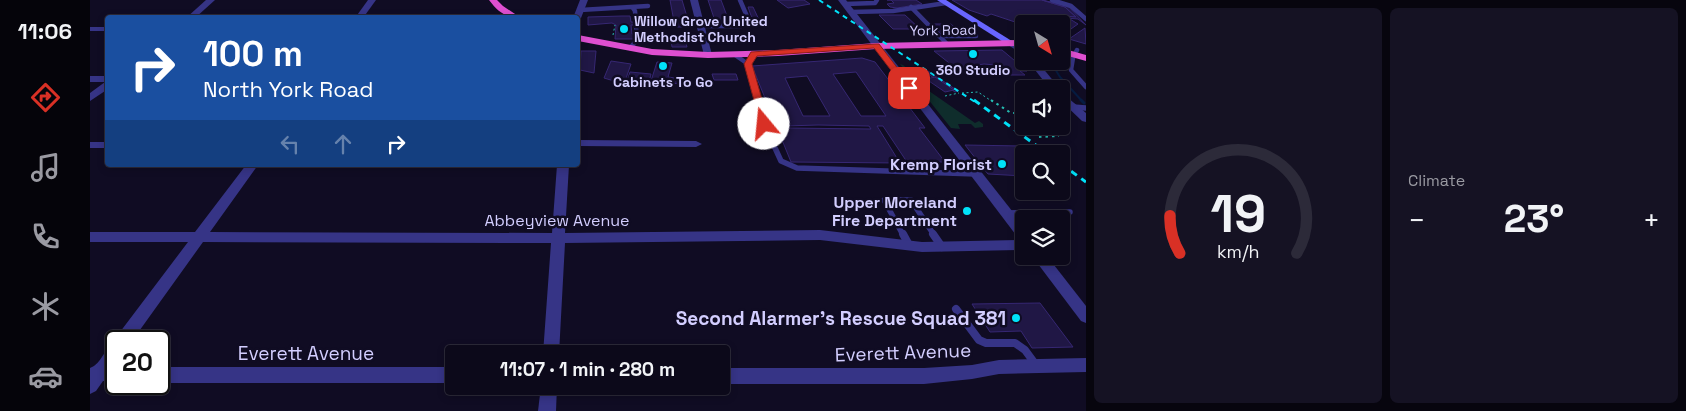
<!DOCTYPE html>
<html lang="en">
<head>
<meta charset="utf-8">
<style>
	:root { --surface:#0c091a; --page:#151223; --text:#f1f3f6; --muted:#9a9aa2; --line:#2c2a39; --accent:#d93025 }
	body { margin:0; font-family:"Space Grotesk",sans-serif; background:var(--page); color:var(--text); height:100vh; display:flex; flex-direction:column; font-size:19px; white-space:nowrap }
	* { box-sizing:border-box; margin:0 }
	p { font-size:16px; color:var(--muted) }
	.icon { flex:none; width:28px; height:28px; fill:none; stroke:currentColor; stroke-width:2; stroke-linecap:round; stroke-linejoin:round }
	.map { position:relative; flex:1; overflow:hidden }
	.sheet { display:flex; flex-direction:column; gap:8px; padding:8px; background:#07050e; width:600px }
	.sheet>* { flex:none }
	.hud { position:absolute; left:15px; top:15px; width:475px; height:152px; border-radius:5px; box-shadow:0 2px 8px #0003,0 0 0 1px var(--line); background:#1a4fa0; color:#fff; overflow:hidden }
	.needle { width:32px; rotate:143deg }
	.controls { position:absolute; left:925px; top:15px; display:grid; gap:10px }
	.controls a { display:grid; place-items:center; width:55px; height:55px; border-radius:5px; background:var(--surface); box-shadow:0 2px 8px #0003,0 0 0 1px var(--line); font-size:25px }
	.speed { position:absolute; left:15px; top:330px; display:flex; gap:10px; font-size:25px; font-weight:700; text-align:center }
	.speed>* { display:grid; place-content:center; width:65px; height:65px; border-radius:50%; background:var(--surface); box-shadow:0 2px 8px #0003,0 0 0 1px var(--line); line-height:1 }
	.speed .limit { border:2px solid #111; border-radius:8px; background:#fff; color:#111 }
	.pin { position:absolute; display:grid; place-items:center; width:42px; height:42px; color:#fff; margin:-21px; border-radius:10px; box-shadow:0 2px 8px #0006 }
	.me { position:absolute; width:55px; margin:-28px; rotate:343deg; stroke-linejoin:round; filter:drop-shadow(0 0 4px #0008) }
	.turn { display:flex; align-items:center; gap:18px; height:105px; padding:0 15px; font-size:22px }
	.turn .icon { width:65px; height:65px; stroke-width:2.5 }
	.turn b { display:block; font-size:35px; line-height:42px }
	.lanes { display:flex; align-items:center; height:48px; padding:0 15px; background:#0003; justify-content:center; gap:25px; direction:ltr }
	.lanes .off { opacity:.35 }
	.big { font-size:38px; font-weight:600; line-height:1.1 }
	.sheet .card { flex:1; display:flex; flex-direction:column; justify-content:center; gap:8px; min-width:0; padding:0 18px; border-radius:8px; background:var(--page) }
	.sheet .dial { align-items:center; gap:0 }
	.dial svg { height:130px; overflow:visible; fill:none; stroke:var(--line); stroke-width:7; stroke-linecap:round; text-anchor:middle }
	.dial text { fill:var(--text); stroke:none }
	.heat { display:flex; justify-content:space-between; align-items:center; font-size:28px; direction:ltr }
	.sheet .tiles { flex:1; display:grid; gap:8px; grid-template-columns:repeat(2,1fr) }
	.trip { position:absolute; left:355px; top:345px; width:285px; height:50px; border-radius:5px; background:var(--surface); box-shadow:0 2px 8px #0003,0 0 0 1px var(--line); font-weight:600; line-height:50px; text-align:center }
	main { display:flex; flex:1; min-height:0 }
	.dock { display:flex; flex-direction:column; width:90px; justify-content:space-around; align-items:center; background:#05040a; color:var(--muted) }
	.dock .icon { width:35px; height:35px }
	.dock .current { color:var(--accent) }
	.dock b { font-size:22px; color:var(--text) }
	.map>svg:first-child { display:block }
</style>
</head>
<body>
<main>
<nav class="dock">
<b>11:06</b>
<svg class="icon current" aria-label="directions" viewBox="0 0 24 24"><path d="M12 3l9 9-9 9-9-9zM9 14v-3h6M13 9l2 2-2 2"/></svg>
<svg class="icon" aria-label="music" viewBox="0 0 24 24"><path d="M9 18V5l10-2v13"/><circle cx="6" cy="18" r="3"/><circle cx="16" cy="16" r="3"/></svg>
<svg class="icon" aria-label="phone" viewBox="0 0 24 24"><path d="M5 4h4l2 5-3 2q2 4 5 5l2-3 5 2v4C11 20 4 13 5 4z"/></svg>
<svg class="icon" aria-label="climate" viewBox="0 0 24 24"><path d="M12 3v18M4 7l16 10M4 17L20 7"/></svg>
<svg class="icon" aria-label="car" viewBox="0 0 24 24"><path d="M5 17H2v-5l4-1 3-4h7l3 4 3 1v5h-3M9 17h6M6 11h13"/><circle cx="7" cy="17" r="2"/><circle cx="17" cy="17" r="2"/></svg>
</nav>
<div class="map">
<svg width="996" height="411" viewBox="0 0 996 411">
	<rect width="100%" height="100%" fill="#100c23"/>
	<!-- green -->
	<polygon fill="#0f2d2c" points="810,64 813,65 834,83 829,84 885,123 889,121 893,124 893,127 885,128 881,124 868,124 870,129 861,128"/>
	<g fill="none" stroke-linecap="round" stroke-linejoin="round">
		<!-- stream-far1 -->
		<polyline stroke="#061c42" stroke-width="2" points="960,61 970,77 993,102"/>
		<!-- stream -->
		<polyline stroke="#061c42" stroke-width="3" points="991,100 994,103"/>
	</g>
	<!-- building -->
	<g fill="#201745" stroke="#362773" fill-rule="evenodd">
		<polygon points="580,0 592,0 600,27 585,27"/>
		<polygon points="618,0 631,0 640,24 626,24"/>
		<polygon points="687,0 714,0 720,4 698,8"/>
		<polygon points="797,0 826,0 832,4 807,8 800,7 797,4 804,3 801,0"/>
		<polygon points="862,0 952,0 975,7 986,17 975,16 988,24 971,36 971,24 934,25 901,14 897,16 879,10"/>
		<polygon points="952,0 978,6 996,25 988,19 976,18 975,16 986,17 975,7"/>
		<polygon points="658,7 663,7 671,24 664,24"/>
		<polygon points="789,15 815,15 830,29 803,29"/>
		<polygon points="532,16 540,16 541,22 543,22 544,25 541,25 542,34 544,34 545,39 525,39 526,25 522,23 498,25 498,17"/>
		<polygon points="841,24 861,24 872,34 851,34"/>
		<polygon points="995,28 996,44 979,39"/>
		<polygon points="581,40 595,40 597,47 582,47"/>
		<polygon points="912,50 937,71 930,71 935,75 916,75 905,65 894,64 888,65 891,68 885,68 886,70 868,70 844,51"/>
		<polygon points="491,51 506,51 504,73 490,70"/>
		<path d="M 772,58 L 785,62 L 835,128 L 829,128 L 855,162 L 817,162 L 793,126 L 787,126 L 810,163 L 701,162 L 662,66 ZM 766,72 L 796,116 L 771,116 L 743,74 ZM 717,76 L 740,116 L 713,116 L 695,78 ZM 728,125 L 779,126 L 781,129 L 696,128 L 695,126 Z"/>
		<polygon points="521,61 541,64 534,84 514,78"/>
		<polygon points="567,62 582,63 578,77 592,79 591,84 561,81"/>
		<polygon points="838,71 868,91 865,92 835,72"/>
		<polygon points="540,72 561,74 558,86 536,84"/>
		<polygon points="622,74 646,74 648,80 624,80"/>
		<polygon points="845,77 864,90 855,92 836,79"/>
		<polygon points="875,145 931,146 938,154 934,154 934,176 898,174"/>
		<polygon points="950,303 983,347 942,348 931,331 900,332 882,304"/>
	</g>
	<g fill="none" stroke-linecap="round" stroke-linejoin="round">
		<!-- path-far1 -->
		<g stroke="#25bcb2" stroke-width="1" stroke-dasharray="2 2.5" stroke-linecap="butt">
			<polyline points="523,35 525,25"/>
			<polyline points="872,93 888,92 903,102"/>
			<polyline points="855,96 869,93"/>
		</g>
		<!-- path -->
		<g stroke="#25bcb2" stroke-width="2" stroke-dasharray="2.5 4" stroke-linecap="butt">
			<polyline points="901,100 921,113 926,113"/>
			<polyline points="949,137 969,136"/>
		</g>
		<!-- service-far2 -->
		<g stroke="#363486" stroke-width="4.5">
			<polyline points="962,0 981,6 996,19"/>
			<polyline points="755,4 785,3 787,0"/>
			<polyline points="821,7 857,44"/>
			<polyline points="490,10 558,6"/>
			<polyline points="761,12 803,11 856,3"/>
			<polyline points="611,26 651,26 659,21 650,0"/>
			<polyline points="849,36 886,36"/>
			<polyline points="540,48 547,40 545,11 543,8"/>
			<polyline points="987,50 983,58 981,70 996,87"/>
			<polyline points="645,55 658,64 668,102"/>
		</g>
		<!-- service-far1 -->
		<g stroke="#363486" stroke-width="5.5">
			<polyline points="668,100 674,124 691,161 707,168 886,174"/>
			<polyline points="983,107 996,108"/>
			<polyline points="916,213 980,212"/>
			<polyline points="813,235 794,200 821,200 844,235"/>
		</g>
		<!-- service -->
		<g stroke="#363486" stroke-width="8">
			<polyline points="813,234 819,245"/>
			<polyline points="843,234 852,247"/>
			<polyline points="866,309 889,340 896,343 925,343 935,350 946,365"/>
		</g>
		<!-- minor -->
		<g fill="#363486" fill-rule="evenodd">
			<polygon points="116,0 125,0 105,18 96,18"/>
			<polygon points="278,0 286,0 273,18 265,18"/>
			<polygon points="490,0 498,0 491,18 488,20 488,18 483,18"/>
			<polygon points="600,0 608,0 622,55 621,57 618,58 614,55"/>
			<rect x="0" y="27" width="18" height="4"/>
			<polygon points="921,40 934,48 934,55 918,45 918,41"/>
			<polygon points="938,61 947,61 970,89 960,89"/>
			<polygon points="0,76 18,76 18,89 0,101 0,93 15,82 0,82"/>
			<polygon points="971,92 996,113 996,122 992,121 971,101"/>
			<polygon points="488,140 606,141 612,144 606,147 488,146"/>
			<rect x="0" y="142" width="18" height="6"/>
			<path d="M 156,165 L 168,165 L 120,232 L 462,233 L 467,165 L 479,165 L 475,233 L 730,230 L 832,242 L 934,240 L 934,250 L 832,252 L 730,240 L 475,243 L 469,354 L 453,354 L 461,243 L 113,242 L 42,341 L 26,341 L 26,363 L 24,367 L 26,367 L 26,381 L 13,381 L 6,391 L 0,394 L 0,368 C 12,364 14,347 26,343 L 25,341 L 27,336 L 98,242 L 0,242 L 0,232 L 105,232 Z"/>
			<polygon points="996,358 996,372 909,374 882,379 834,384 631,384 631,368 834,368 882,365 909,360"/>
			<rect x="69" y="367" width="295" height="16"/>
			<polygon points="451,386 467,386 466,411 448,411"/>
		</g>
		<!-- tertiary -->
		<g fill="#363486" fill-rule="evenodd">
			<polygon points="748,0 756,0 934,226 934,241 929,239"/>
			<polygon points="942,256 957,256 996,306 996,323 991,321"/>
		</g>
		<!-- secondary -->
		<polygon fill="#6865ff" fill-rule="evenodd" points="847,0 856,0 925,43 918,45"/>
		<!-- trunk -->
		<g fill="#de4fd0" fill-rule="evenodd">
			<path d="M 399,0 L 407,0 L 413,6 L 431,18 C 416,18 408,12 399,0 Z"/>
			<polygon points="488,35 562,49 618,52 688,50 786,43 934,40 934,46 786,49 688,56 618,58 562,55 488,41"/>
			<polygon points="971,48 996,55 996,61 971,54"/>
		</g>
		<!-- rail-far1 -->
		<polyline stroke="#00e2f9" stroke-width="2" stroke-dasharray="5 4.5" stroke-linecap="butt" points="729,0 885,102"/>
		<!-- rail -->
		<g stroke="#00e2f9" stroke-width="3" stroke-dasharray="7 5.5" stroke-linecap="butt">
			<polyline points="884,100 958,154"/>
			<polyline points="971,164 996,182"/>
		</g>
	</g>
	<!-- route -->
	<polygon fill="#d93025" stroke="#8d1f18" points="786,44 789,44 822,87 822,90 816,90 784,48 667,56 662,64 679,124 674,127 671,126 654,64 661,52"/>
	<!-- markers -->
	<g fill="#00e2f9" stroke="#100c23" stroke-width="2">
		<circle cx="534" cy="29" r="5"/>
		<circle cx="883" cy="54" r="5"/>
		<circle cx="573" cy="66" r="5"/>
		<circle cx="912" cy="164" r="5"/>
		<circle cx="877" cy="211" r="5"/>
		<circle cx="926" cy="318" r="5"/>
	</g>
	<g text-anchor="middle" stroke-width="5" stroke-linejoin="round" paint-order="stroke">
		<!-- far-poi labels -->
		<g font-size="14" font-weight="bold" fill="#d3ceff" stroke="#100c23">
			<text x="544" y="26" text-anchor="start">Willow Grove United<tspan x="544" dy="16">Methodist Church</tspan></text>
			<text x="883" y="75">360 Studio</text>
			<text x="573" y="87">Cabinets To Go</text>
		</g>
		<!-- far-street labels -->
		<g font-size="14" fill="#d3ceff" stroke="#100c23">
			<text transform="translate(853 30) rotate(-1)" y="5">York Road</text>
		</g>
		<!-- poi labels -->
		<g font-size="16" font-weight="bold" fill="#d3ceff" stroke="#100c23" text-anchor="end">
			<text x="902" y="170">Kremp Florist</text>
			<text x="867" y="208">Upper Moreland<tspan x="867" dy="18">Fire Department</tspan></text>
		</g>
		<!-- street labels -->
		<g font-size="16" fill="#d3ceff" stroke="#100c23">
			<text x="467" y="226">Abbeyview Avenue</text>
		</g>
		<!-- near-poi labels -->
		<g font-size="19" font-weight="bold" fill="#d3ceff" stroke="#100c23" text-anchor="end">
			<text x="916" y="325">Second Alarmer's Rescue Squad 381</text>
		</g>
		<!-- near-street labels -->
		<g font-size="19" fill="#d3ceff" stroke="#100c23">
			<text transform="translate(813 352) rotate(-2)" y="7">Everett Avenue</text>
			<text x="216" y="360">Everett Avenue</text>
		</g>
	</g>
</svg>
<div class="controls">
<a><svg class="needle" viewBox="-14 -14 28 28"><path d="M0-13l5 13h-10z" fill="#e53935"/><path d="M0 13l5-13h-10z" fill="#9a9aa2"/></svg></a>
<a><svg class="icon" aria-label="sound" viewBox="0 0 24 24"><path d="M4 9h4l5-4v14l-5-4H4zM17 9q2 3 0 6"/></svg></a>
<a><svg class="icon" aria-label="search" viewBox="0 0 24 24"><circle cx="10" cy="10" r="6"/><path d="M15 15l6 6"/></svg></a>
<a><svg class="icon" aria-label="layers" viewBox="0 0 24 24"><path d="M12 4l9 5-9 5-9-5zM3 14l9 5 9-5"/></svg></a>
</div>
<div class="speed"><div class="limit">20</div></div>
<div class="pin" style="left:819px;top:88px;background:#d93025"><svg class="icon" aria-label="arrive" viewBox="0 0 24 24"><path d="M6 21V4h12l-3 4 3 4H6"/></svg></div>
<svg class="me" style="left:674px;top:124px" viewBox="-20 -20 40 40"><circle r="19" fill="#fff"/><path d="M0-13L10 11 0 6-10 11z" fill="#d93025"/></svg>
<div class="trip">11:07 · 1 min · 280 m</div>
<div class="hud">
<div class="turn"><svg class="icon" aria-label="right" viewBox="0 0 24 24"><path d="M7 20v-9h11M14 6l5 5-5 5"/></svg><div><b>100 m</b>North York Road</div></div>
<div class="lanes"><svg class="icon off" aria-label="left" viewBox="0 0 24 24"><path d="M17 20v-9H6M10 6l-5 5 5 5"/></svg><svg class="icon off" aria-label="ahead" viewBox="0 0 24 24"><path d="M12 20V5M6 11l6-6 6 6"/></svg><svg class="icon" aria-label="right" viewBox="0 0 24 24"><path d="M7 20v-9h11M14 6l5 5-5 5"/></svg></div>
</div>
</div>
<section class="sheet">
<div class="tiles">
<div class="card dial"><svg viewBox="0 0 100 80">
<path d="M14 69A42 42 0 1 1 86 69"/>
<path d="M14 69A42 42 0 0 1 8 46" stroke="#d93025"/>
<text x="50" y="56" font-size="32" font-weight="700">19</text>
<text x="50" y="72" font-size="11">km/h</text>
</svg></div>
<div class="card"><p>Climate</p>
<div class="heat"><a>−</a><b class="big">23°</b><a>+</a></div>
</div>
</div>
</section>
</main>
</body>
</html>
